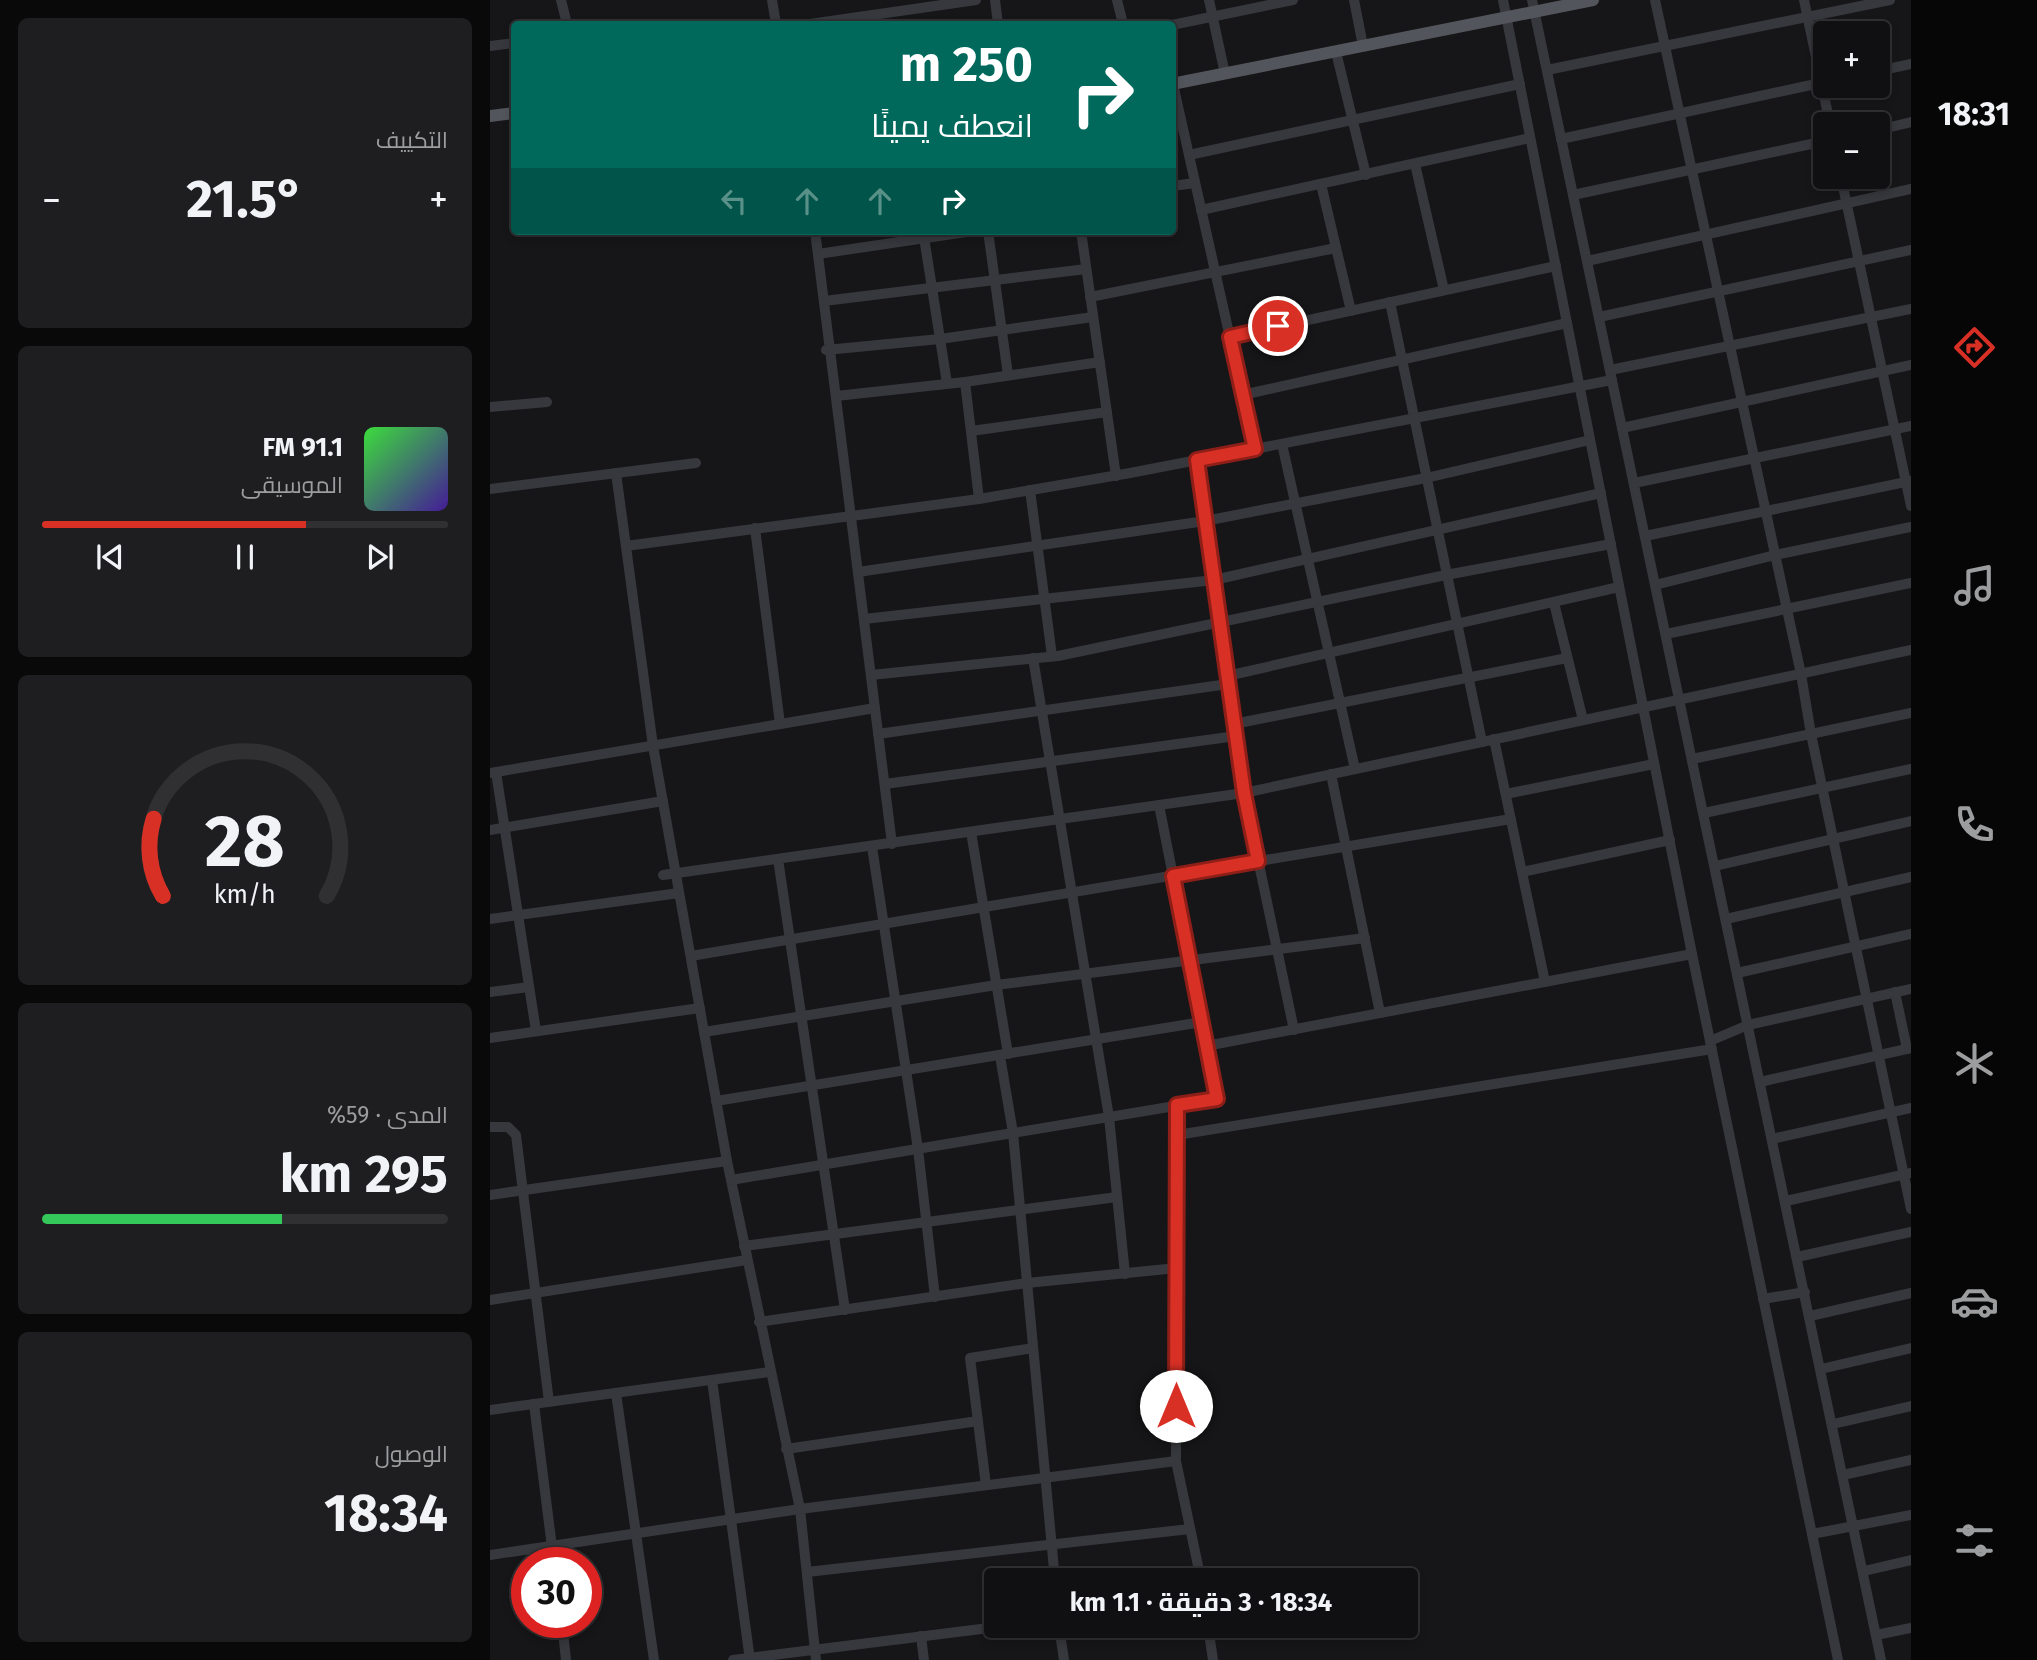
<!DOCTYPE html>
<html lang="ar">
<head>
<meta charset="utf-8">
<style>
	:root { --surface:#101012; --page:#1e1e20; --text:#f1f3f6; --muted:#9c9d9f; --line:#303032; --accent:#d93025 }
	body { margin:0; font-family:"Fira Sans",Cairo,sans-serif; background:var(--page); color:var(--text); direction:rtl; height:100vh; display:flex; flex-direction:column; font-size:26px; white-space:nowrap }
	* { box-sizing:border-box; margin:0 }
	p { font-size:23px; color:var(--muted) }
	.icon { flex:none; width:38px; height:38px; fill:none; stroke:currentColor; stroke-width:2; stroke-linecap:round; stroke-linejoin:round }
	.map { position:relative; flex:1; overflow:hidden; direction:ltr }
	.side { display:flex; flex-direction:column; gap:18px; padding:18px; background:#09090a; width:490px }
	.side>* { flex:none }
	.banner { position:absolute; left:21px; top:21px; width:665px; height:214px; border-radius:7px; box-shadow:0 4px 10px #0003,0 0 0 2px var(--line); direction:rtl; background:#00695c; color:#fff; overflow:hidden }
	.tools { position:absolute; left:1323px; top:21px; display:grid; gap:14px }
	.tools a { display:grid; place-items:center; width:77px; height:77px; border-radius:7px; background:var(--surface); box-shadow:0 4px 10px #0003,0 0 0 2px var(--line); font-size:35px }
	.speed { position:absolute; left:21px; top:1547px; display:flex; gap:14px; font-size:35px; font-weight:700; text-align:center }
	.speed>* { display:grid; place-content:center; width:91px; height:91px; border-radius:50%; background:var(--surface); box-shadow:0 4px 10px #0003,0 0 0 2px var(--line); line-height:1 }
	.speed .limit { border:10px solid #d22; background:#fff; color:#111 }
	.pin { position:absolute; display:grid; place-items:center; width:60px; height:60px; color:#fff; margin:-30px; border:4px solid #fff; border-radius:50%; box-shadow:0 2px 7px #0007 }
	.me { position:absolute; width:77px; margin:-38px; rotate:0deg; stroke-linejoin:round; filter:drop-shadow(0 0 5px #0008) }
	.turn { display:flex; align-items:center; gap:24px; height:147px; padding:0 28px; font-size:32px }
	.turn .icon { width:91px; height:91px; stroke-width:2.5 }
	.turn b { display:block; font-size:49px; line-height:60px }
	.lanes { display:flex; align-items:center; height:66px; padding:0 28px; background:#0003; justify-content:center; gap:35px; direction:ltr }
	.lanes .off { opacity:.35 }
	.big { font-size:52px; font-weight:700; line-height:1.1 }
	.side .widget { flex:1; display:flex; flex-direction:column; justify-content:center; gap:10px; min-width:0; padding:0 24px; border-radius:10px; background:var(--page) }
	.side .dial { align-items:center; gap:0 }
	.dial svg { height:182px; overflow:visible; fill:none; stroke:var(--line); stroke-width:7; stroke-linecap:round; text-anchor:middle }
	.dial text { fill:var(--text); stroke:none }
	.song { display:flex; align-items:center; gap:21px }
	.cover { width:84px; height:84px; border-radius:10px; background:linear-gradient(135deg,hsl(120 70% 55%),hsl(260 70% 35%)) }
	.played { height:7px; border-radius:4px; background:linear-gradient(90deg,var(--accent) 65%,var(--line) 65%) }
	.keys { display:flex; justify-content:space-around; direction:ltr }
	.heat { display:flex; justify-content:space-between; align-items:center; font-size:38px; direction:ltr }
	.charge { height:10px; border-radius:5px; background:linear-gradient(90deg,#34c759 59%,var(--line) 0) }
	.trip { position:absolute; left:494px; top:1568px; width:434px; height:70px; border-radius:7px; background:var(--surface); box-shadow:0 4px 10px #0003,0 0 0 2px var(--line); font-weight:700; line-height:70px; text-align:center; direction:rtl }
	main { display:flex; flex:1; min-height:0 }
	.tab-bar { display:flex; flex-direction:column; width:126px; justify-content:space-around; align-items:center; background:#060607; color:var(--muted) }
	.tab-bar .icon { width:49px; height:49px }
	.tab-bar .selected { color:var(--accent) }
	.tab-bar b { font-size:32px; color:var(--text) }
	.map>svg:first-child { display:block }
</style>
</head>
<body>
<main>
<nav class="tab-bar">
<b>18:31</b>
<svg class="icon selected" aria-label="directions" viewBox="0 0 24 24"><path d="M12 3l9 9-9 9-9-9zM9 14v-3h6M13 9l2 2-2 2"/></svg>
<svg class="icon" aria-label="music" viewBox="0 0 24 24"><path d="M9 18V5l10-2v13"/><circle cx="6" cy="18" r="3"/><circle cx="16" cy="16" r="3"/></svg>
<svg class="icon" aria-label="phone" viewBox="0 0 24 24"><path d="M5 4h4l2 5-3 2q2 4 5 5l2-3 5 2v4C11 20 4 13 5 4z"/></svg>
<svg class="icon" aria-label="climate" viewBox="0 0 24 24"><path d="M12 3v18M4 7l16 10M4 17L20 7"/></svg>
<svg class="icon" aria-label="car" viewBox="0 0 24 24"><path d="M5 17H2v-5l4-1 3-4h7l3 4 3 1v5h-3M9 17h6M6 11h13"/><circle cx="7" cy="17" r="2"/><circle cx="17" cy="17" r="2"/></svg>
<svg class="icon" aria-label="filters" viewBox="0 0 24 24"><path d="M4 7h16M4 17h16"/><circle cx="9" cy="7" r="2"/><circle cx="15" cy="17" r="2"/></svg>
</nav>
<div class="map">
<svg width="1421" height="1660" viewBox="0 0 1421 1660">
	<rect width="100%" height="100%" fill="#161618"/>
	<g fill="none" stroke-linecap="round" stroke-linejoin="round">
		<!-- minor -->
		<g stroke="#37383d" stroke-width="10">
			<polyline points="71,0 77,24"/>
			<polyline points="282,0 286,24"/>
			<polyline points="505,0 508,24"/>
			<polyline points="627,0 633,24"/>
			<polyline points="719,0 735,74"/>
			<polyline points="864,0 873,46"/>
			<polyline points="1013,0 1202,954 1348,1660"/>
			<polyline points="1042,0 1391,1660"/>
			<polyline points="1165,0 1311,674 1321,734 1421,1209"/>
			<polyline points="1314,0 1340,124"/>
			<polyline points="320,24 486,0"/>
			<polyline points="682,25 803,0"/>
			<polyline points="0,46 24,43"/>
			<polyline points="846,52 876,175"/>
			<polyline points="1057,70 1400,0"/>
			<polyline points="1388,71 1421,64"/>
			<polyline points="683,84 765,449"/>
			<polyline points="1388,130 1421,122"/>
			<polyline points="1071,139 1335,82"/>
			<polyline points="699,155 1030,84"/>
			<polyline points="925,164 954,290"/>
			<polyline points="1351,177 1421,506"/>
			<polyline points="831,184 861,311"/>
			<polyline points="682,186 705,183"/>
			<polyline points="1083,195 1335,141"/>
			<polyline points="711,210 1040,138"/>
			<polyline points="325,231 402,844"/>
			<polyline points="433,231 457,383"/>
			<polyline points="498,231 518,375"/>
			<polyline points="591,231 626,476"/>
			<polyline points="328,254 483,231"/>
			<polyline points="1097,261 1421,189"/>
			<polyline points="600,297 846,248"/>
			<polyline points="334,301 596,269"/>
			<polyline points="900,302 992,742"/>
			<polyline points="1109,317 1421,250"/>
			<polyline points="740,337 1066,266"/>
			<polyline points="336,350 450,339 603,317"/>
			<polyline points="1120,370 1421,309"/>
			<polyline points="475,382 489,499"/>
			<polyline points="752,395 1077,323"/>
			<polyline points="346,396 475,382 610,362"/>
			<polyline points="0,407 57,402"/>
			<polyline points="1132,428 1421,365"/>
			<polyline points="481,431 617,412"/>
			<polyline points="792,444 865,769"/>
			<polyline points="707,460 754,793 804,1030"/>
			<polyline points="126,473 163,746 237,1161 310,1509 326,1660"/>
			<polyline points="1144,483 1421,426"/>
			<polyline points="0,489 206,463"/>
			<polyline points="540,490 562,656"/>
			<polyline points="265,528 290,724"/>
			<polyline points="1155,536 1421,481"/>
			<polyline points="136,546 489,499 640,473 1122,380"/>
			<polyline points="368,572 715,521 936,478 1100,440"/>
			<polyline points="1165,585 1285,555 1421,527"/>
			<polyline points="1064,603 1093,720"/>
			<polyline points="374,619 724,580 1111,493"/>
			<polyline points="1176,634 1421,583"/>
			<polyline points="543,658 619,1117 635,1274"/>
			<polyline points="381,675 568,656 956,575 1121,544"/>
			<polyline points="737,676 1129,587"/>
			<polyline points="744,724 1077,658"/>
			<polyline points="388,734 738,684"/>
			<polyline points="1004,739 1055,982"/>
			<polyline points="1202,759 1421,713"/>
			<polyline points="6,772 46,1031"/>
			<polyline points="0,773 385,708"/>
			<polyline points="841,774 890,1013"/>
			<polyline points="395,784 746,736"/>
			<polyline points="1016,794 1164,764"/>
			<polyline points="1214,813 1421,769"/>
			<polyline points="0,830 173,801"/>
			<polyline points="481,832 518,1054"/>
			<polyline points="382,847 428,1149 445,1297"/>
			<polyline points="288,859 355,1310"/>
			<polyline points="1225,866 1421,821"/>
			<polyline points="1032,872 1180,840"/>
			<polyline points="173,875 754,793 1421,650"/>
			<polyline points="0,919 189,893"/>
			<polyline points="1236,919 1421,877"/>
			<polyline points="201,956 1021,819"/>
			<polyline points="1247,973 1421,934"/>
			<polyline points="0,992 39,987"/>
			<polyline points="1405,992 1417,1049"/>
			<polyline points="214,1032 506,985 875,938"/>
			<polyline points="0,1038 210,1008"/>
			<polyline points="1220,1041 1258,1025 1421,989"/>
			<polyline points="716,1046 1202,954"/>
			<polyline points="510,1056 523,1133 565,1580"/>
			<polyline points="1270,1082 1421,1048"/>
			<polyline points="226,1101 712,1022"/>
			<polyline points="687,1105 686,1461 711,1580"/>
			<polyline points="0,1127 18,1127 26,1135 59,1402"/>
			<polyline points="687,1135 1222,1049"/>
			<polyline points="1282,1139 1421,1108"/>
			<polyline points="241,1180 727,1099 669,805"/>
			<polyline points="0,1195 237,1161"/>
			<polyline points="1296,1201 1421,1173"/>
			<polyline points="254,1246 627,1197"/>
			<polyline points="1307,1257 1421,1232"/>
			<polyline points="1273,1299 1315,1292"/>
			<polyline points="0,1300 257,1260"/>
			<polyline points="1320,1316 1421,1293"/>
			<polyline points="269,1322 537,1283 687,1268"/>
			<polyline points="1331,1369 1421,1348"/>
			<polyline points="222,1380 260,1660"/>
			<polyline points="126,1393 164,1660"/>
			<polyline points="44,1404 64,1563"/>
			<polyline points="0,1410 279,1372"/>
			<polyline points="1343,1424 1421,1406"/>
			<polyline points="296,1449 488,1421"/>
			<polyline points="1353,1475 1421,1460"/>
			<polyline points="496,1485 480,1358 543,1348"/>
			<polyline points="1322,1534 1421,1515"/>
			<polyline points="0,1555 310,1509 686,1461"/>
			<polyline points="1374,1571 1421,1560"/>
			<polyline points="317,1572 700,1529"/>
			<polyline points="72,1622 76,1660"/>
			<polyline points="569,1626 574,1660"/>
			<polyline points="718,1626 723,1660"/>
			<polyline points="1386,1635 1421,1628"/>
			<polyline points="431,1636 434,1660"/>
			<polyline points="243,1660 515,1626"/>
		</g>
		<!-- major -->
		<g stroke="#53555c" stroke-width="12">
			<polyline points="682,84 1103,0"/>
			<polyline points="0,116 24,113"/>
		</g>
	</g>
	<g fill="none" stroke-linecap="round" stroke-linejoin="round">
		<!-- route casing -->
		<g stroke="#8d1f18" stroke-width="18">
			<polyline id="route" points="686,1406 687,1105 727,1099 683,876 768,861 754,793 707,460 765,449 740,337 788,326"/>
		</g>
		<!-- route -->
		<use href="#route" stroke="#d93025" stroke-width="12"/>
	</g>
</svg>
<div class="tools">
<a>+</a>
<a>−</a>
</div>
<div class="speed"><div class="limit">30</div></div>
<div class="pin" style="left:788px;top:326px;background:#d93025"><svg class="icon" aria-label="arrive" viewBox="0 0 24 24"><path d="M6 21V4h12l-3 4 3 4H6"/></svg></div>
<svg class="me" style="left:686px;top:1406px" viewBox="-20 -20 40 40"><circle r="19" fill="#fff"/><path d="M0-13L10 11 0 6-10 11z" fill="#d93025"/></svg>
<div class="trip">18:34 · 3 دقيقة · 1.1 km</div>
<div class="banner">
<div class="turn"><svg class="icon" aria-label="right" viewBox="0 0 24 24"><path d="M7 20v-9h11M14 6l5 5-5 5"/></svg><div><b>250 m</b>انعطف يمينًا</div></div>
<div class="lanes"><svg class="icon off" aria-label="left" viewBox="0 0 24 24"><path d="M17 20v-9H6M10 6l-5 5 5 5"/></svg><svg class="icon off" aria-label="ahead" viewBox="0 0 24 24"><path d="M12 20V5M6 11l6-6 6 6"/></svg><svg class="icon off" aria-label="ahead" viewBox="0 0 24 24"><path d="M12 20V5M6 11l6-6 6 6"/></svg><svg class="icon" aria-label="right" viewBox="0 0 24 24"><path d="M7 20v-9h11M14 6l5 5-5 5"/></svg></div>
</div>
</div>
<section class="side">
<div class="widget"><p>التكييف</p>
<div class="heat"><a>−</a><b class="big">21.5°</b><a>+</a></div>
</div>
<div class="widget">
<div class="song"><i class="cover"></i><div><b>91.1 FM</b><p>الموسيقى</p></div></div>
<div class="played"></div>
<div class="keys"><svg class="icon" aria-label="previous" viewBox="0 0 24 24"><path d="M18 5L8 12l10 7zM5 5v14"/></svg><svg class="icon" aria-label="pause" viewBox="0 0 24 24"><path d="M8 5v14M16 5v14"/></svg><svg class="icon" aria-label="next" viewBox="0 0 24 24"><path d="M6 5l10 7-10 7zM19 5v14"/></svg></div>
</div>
<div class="widget dial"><svg viewBox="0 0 100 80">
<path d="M14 69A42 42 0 1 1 86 69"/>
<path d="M14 69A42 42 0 0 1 10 35" stroke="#d93025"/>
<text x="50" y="56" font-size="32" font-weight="700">28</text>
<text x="50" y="72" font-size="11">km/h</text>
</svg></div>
<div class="widget"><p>المدى · 59%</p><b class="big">295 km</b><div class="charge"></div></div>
<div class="widget"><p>الوصول</p><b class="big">18:34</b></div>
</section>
</main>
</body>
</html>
